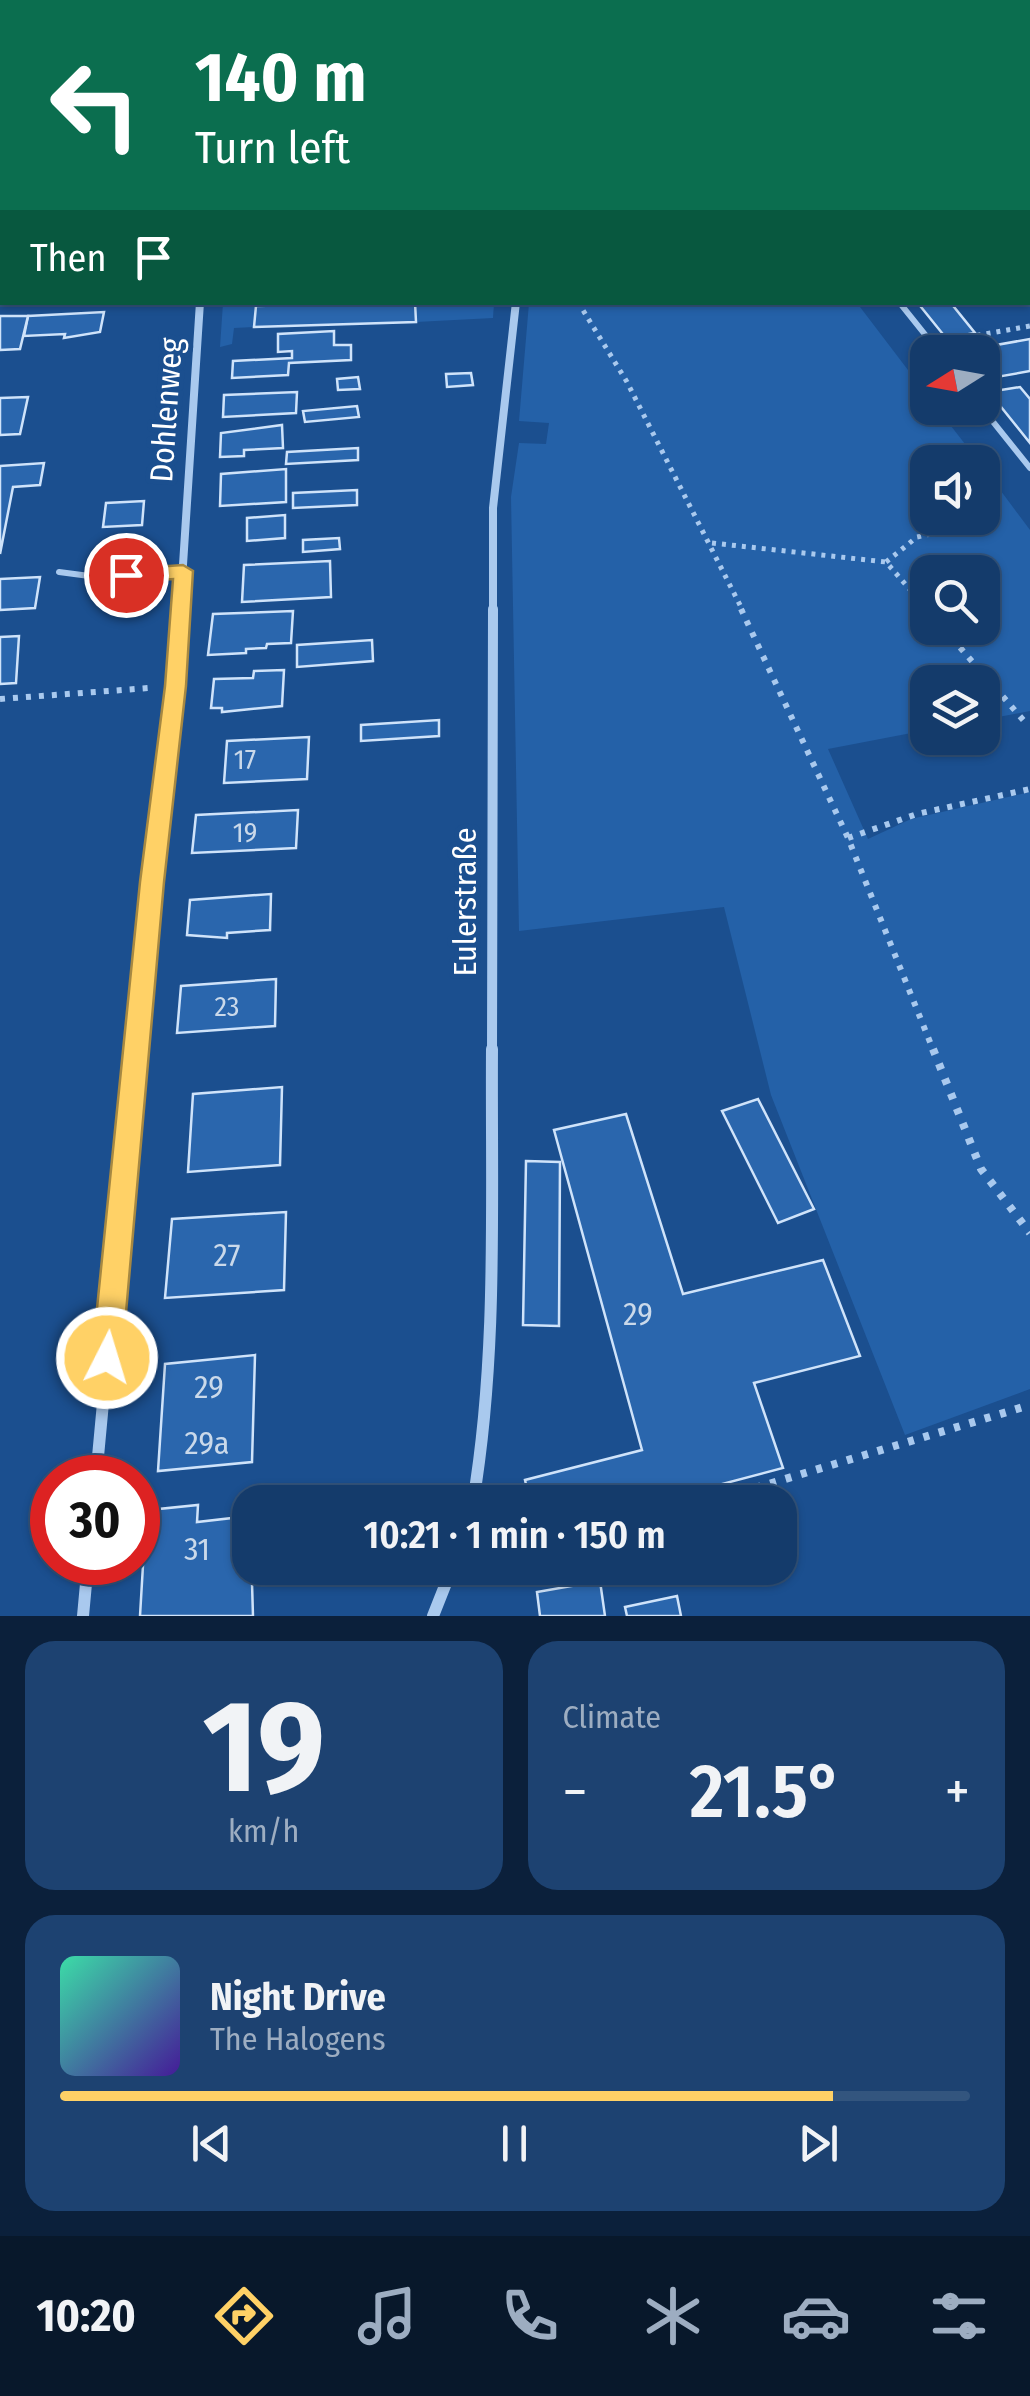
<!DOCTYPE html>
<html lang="en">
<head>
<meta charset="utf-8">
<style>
	:root { --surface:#143b6b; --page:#1d4271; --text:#f1f3f6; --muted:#9dadc1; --line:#33557e; --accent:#ffd166 }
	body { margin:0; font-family:"Fira Sans Condensed",sans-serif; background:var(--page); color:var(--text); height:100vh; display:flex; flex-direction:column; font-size:38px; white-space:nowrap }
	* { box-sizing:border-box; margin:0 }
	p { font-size:32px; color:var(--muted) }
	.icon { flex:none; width:55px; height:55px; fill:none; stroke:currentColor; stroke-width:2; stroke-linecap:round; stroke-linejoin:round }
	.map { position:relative; height:1616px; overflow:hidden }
	.sheet { display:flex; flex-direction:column; gap:25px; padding:25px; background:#0b203b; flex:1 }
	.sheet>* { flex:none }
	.top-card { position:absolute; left:0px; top:0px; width:1030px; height:305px; box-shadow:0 2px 8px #0004,0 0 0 2px var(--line); background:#0b6e4f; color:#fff; overflow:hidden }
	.needle { width:65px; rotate:259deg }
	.buttons { position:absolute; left:910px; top:335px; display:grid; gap:20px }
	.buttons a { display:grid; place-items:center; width:90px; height:90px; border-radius:20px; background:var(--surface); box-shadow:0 2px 8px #0004,0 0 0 2px var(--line); font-size:50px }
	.speed { position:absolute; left:30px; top:1455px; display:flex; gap:20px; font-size:50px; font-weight:700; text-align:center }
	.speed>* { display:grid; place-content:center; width:130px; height:130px; border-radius:50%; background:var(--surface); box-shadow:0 2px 8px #0004,0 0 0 2px var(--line); line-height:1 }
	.speed .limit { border:15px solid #d22; background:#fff; color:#111 }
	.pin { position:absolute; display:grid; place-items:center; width:85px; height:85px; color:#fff; margin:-42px; border:5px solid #fff; border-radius:50%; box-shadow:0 2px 10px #0007 }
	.me { position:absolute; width:110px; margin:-55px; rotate:5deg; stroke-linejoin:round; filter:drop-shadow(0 0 8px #0008) }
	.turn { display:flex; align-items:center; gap:35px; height:210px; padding:0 30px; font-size:45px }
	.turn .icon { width:130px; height:130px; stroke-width:2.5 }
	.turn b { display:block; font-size:70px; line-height:85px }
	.then { display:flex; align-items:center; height:95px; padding:0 30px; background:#0003; gap:20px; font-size:38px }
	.big { font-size:75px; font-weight:600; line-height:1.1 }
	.sheet .tile { flex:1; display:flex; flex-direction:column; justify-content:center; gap:15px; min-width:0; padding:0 35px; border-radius:30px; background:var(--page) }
	.sheet .dial { align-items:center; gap:0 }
	.dial b { font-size:130px; line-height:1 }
	.song { display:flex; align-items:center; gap:30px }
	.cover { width:120px; height:120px; border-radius:15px; background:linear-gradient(135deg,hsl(160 70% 55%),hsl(260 70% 35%)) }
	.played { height:10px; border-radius:5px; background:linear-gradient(90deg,var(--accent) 85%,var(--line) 85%) }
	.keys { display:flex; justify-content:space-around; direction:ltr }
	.heat { display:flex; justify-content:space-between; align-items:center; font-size:55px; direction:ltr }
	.sheet .tiles { flex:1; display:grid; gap:25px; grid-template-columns:1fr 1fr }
	.tile:last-child { grid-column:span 2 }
	.trip { position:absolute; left:232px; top:1485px; width:565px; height:100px; border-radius:30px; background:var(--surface); box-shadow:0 2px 8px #0004,0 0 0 2px var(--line); font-weight:600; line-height:100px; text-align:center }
	.menu { display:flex; height:160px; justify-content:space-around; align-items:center; background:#08182b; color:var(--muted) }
	.menu .icon { width:70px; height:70px }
	.menu .active { color:var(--accent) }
	.menu b { font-size:45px; color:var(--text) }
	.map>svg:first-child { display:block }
</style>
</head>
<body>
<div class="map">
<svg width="1030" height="1616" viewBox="0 0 1030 1616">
	<rect width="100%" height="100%" fill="#1b4f8f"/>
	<!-- green -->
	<g fill="#2461a8" fill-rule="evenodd">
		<polygon points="223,303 362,303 257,306 254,327 234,328 232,344 220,347"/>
		<polygon points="415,303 415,302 494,303 493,318 416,322"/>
		<path d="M 529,303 L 857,303 L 927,395 L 928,408 L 937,408 L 979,462 L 928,462 L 928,518 L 982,518 L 983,467 L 1030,530 L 1030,711 L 983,720 L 982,682 L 928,682 L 927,730 L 828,749 L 868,839 L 911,819 L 1030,792 L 1030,1389 L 905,1435 L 771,1095 L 724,907 L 519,931 L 511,497 L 519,443 L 546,444 L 549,423 L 519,421 ZM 928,572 L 982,572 L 982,628 L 928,628 Z"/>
	</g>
	<!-- building -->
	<g fill="#2a66ad" stroke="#cfe3fa" stroke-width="2.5">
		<polygon points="19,0 125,0 18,2"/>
		<polygon points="415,302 416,322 254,327 256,306"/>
		<polygon points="917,302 950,302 975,333 946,338"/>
		<polygon points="104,312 100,332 64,338 65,334 24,336 28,316"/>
		<polygon points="0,316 28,316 20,349 0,350"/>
		<polygon points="334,331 334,345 351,345 351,360 289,363 288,375 232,378 233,361 292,358 292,351 278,352 278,334"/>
		<polygon points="1030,339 1030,371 991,378 982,367 982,352 968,350"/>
		<polygon points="471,373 473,385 447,387 446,374"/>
		<polygon points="358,377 360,389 338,390 337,379"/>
		<polygon points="1020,387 1030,399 1030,443 989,392"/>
		<polygon points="297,392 296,413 223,417 224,395"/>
		<polygon points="28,397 20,434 0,435 0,398"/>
		<polygon points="357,406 359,417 305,422 303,411"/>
		<polygon points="282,425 283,448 244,450 244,456 220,457 221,433"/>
		<polygon points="358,448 358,460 286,464 287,452"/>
		<polygon points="44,463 40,485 13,487 0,554 0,466"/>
		<polygon points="286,469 286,502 220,506 221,474"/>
		<polygon points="357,490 357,505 293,508 293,493"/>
		<polygon points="144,501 142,525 103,527 106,503"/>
		<polygon points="285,515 285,538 247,541 247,518"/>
		<polygon points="339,538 340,549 303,552 303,540"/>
		<polygon points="330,561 331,597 242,602 244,565"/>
		<polygon points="40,577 35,608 0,610 0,579"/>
		<polygon points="293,611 291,643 267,644 266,648 246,649 246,653 208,655 213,614"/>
		<polygon points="19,636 16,683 0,684 0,637"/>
		<polygon points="372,640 373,661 297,667 297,645"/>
		<polygon points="284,670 282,706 222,712 222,708 211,708 214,679 253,678 254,671"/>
		<polygon points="439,720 439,736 361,741 361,725"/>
		<polygon points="309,737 307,779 224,783 227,741"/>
		<polygon points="298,810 296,848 192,853 196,815"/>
		<polygon points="271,894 270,930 227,933 227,938 187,935 190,900"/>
		<polygon points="276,979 275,1026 177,1033 181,986"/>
		<polygon points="282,1087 280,1165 188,1172 193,1094"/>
		<polygon points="758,1099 814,1209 778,1223 722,1111"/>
		<polygon points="626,1114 683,1294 823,1260 860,1356 754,1383 783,1468 654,1502 530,1502 525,1480 642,1450 554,1130"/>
		<polygon points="526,1161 560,1162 559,1326 523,1325"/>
		<polygon points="286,1212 284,1290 165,1298 172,1219"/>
		<polygon points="255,1355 252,1462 158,1471 165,1364"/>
		<polygon points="198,1505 197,1522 250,1516 253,1616 140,1616 145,1531 157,1529 159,1509"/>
		<polygon points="600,1581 605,1616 540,1616 537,1592"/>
		<polygon points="677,1596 681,1616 627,1616 625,1607"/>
	</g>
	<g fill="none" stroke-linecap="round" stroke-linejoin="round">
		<!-- path-far2 -->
		<g stroke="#a9c9ee" stroke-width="5" stroke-dasharray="4 6" stroke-linecap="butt">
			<polyline points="578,302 627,382 743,611"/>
			<polyline points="957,339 1030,326"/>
			<polyline points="712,543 886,562 928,610"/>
			<polyline points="886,562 917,537 964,527"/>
		</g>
		<!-- path-far1 -->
		<g stroke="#a9c9ee" stroke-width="6" stroke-dasharray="5 8" stroke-linecap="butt">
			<polyline points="741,609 848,838 934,1052"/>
			<polyline points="943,628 1025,722 1030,723"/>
			<polyline points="0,699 149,688"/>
			<polyline points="848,838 917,814 1030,789"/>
		</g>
		<!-- path -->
		<g stroke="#a9c9ee" stroke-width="8" stroke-dasharray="6 10" stroke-linecap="butt">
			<polyline points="933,1049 981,1169 1030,1233"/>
			<polyline points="709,1502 1030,1405"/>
		</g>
		<!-- service-far1 -->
		<polyline stroke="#a9c9ee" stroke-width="5" points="0,63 2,57"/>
		<!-- service -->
		<g stroke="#a9c9ee" stroke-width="6">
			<polyline points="899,302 939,352"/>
			<polyline points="982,408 1030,468"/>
			<polyline points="59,572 97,577 183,571"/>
		</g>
		<!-- minor-far2 -->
		<g stroke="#a9c9ee" stroke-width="8">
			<polyline points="180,611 200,302"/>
			<polyline points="493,611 493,508 516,302"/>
		</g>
		<!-- minor-far1 -->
		<g stroke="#a9c9ee" stroke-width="10">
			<polyline points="136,1052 180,609"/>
			<polyline points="492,1052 493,609"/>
		</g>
		<!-- minor -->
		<g stroke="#a9c9ee" stroke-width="12">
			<polyline points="96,1478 136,1049"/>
			<path d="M 473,1502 C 498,1353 491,1200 492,1049"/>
			<polyline points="83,1616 88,1562"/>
			<polyline points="433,1616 452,1568"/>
		</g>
		<!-- secondary -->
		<polygon fill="#d6e6fa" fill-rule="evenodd" points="416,0 426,0 427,2 417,2"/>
		<!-- primary -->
		<g fill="#f0f6ff" fill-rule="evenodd">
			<rect x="1028" y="95" width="2" height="8"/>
			<polygon points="1030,116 1030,126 1028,125 1028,117"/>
			<polygon points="0,125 2,126 2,135 0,135"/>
			<rect x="0" y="146" width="2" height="10"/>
		</g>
	</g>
	<!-- route -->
	<polygon fill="#ffd166" stroke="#a68842" stroke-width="2.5" points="183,565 193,571 186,686 164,882 122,1358 118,1369 107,1373 97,1369 92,1358 140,882 165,686 173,579 126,582 116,575 126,569"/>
	<g text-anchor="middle" stroke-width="10" stroke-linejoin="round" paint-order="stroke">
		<!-- number labels -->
		<g font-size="28" fill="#cad9ea">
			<text x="245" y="769">17</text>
			<text x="245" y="842">19</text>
			<text x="227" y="1016">23</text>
		</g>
		<!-- street labels -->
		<g font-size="32" fill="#fff" stroke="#1b4f8f">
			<text transform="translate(166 410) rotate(-86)" y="11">Dohlenweg</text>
			<text transform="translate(465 902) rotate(-90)" y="11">Eulerstraße</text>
		</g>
		<!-- near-number labels -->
		<g font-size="32" fill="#cad9ea">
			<text x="227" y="1266">27</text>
			<text x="638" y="1325">29</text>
			<text x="209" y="1398">29</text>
			<text x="207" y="1454">29a</text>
			<text x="197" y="1560">31</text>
		</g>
	</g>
</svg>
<div class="buttons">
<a><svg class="needle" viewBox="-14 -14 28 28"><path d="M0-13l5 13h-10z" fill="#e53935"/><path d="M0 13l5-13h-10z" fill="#9dadc1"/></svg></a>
<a><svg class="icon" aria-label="sound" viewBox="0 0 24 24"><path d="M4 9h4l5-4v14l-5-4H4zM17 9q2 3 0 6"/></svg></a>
<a><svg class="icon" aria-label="search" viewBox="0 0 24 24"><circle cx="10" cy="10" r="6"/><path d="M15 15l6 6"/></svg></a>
<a><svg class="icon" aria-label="layers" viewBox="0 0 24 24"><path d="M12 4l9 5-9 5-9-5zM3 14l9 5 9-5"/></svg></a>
</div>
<div class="speed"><div class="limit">30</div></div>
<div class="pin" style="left:126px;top:575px;background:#d93025"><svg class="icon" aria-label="arrive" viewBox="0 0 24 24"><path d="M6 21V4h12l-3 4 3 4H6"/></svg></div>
<svg class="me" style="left:107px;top:1358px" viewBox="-20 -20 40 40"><circle r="17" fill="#ffd166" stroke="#fff" stroke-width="3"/><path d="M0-11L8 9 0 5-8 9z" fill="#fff"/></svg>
<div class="trip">10:21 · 1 min · 150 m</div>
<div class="top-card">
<div class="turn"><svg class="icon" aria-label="left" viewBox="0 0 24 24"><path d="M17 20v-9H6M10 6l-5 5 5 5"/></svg><div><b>140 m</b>Turn left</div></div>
<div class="then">Then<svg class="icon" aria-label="arrive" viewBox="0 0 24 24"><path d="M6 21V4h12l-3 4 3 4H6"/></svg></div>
</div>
</div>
<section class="sheet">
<div class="tiles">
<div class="tile dial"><b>19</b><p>km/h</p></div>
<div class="tile"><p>Climate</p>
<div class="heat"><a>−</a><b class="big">21.5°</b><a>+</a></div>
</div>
<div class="tile">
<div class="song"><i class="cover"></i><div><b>Night Drive</b><p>The Halogens</p></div></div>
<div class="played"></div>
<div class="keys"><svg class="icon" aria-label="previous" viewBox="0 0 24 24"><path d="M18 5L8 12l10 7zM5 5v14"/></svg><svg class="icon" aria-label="pause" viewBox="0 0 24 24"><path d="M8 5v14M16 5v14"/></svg><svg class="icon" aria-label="next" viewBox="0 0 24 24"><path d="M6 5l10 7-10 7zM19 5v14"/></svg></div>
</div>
</div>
</section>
<nav class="menu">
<b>10:20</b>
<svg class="icon active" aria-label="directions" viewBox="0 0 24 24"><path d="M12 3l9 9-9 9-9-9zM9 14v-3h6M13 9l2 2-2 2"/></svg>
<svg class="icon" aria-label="music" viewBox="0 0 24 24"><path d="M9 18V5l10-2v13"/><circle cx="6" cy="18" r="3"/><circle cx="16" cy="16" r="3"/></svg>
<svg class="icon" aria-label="phone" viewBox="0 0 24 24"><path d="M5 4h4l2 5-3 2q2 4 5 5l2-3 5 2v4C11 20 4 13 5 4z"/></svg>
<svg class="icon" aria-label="climate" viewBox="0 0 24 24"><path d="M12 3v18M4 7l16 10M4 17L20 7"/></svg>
<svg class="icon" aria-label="car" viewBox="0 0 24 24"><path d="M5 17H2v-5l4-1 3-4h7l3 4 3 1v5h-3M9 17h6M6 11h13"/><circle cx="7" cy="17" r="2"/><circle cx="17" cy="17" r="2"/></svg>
<svg class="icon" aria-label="filters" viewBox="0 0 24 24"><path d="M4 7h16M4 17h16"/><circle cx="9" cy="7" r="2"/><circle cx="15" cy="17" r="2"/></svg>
</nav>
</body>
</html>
